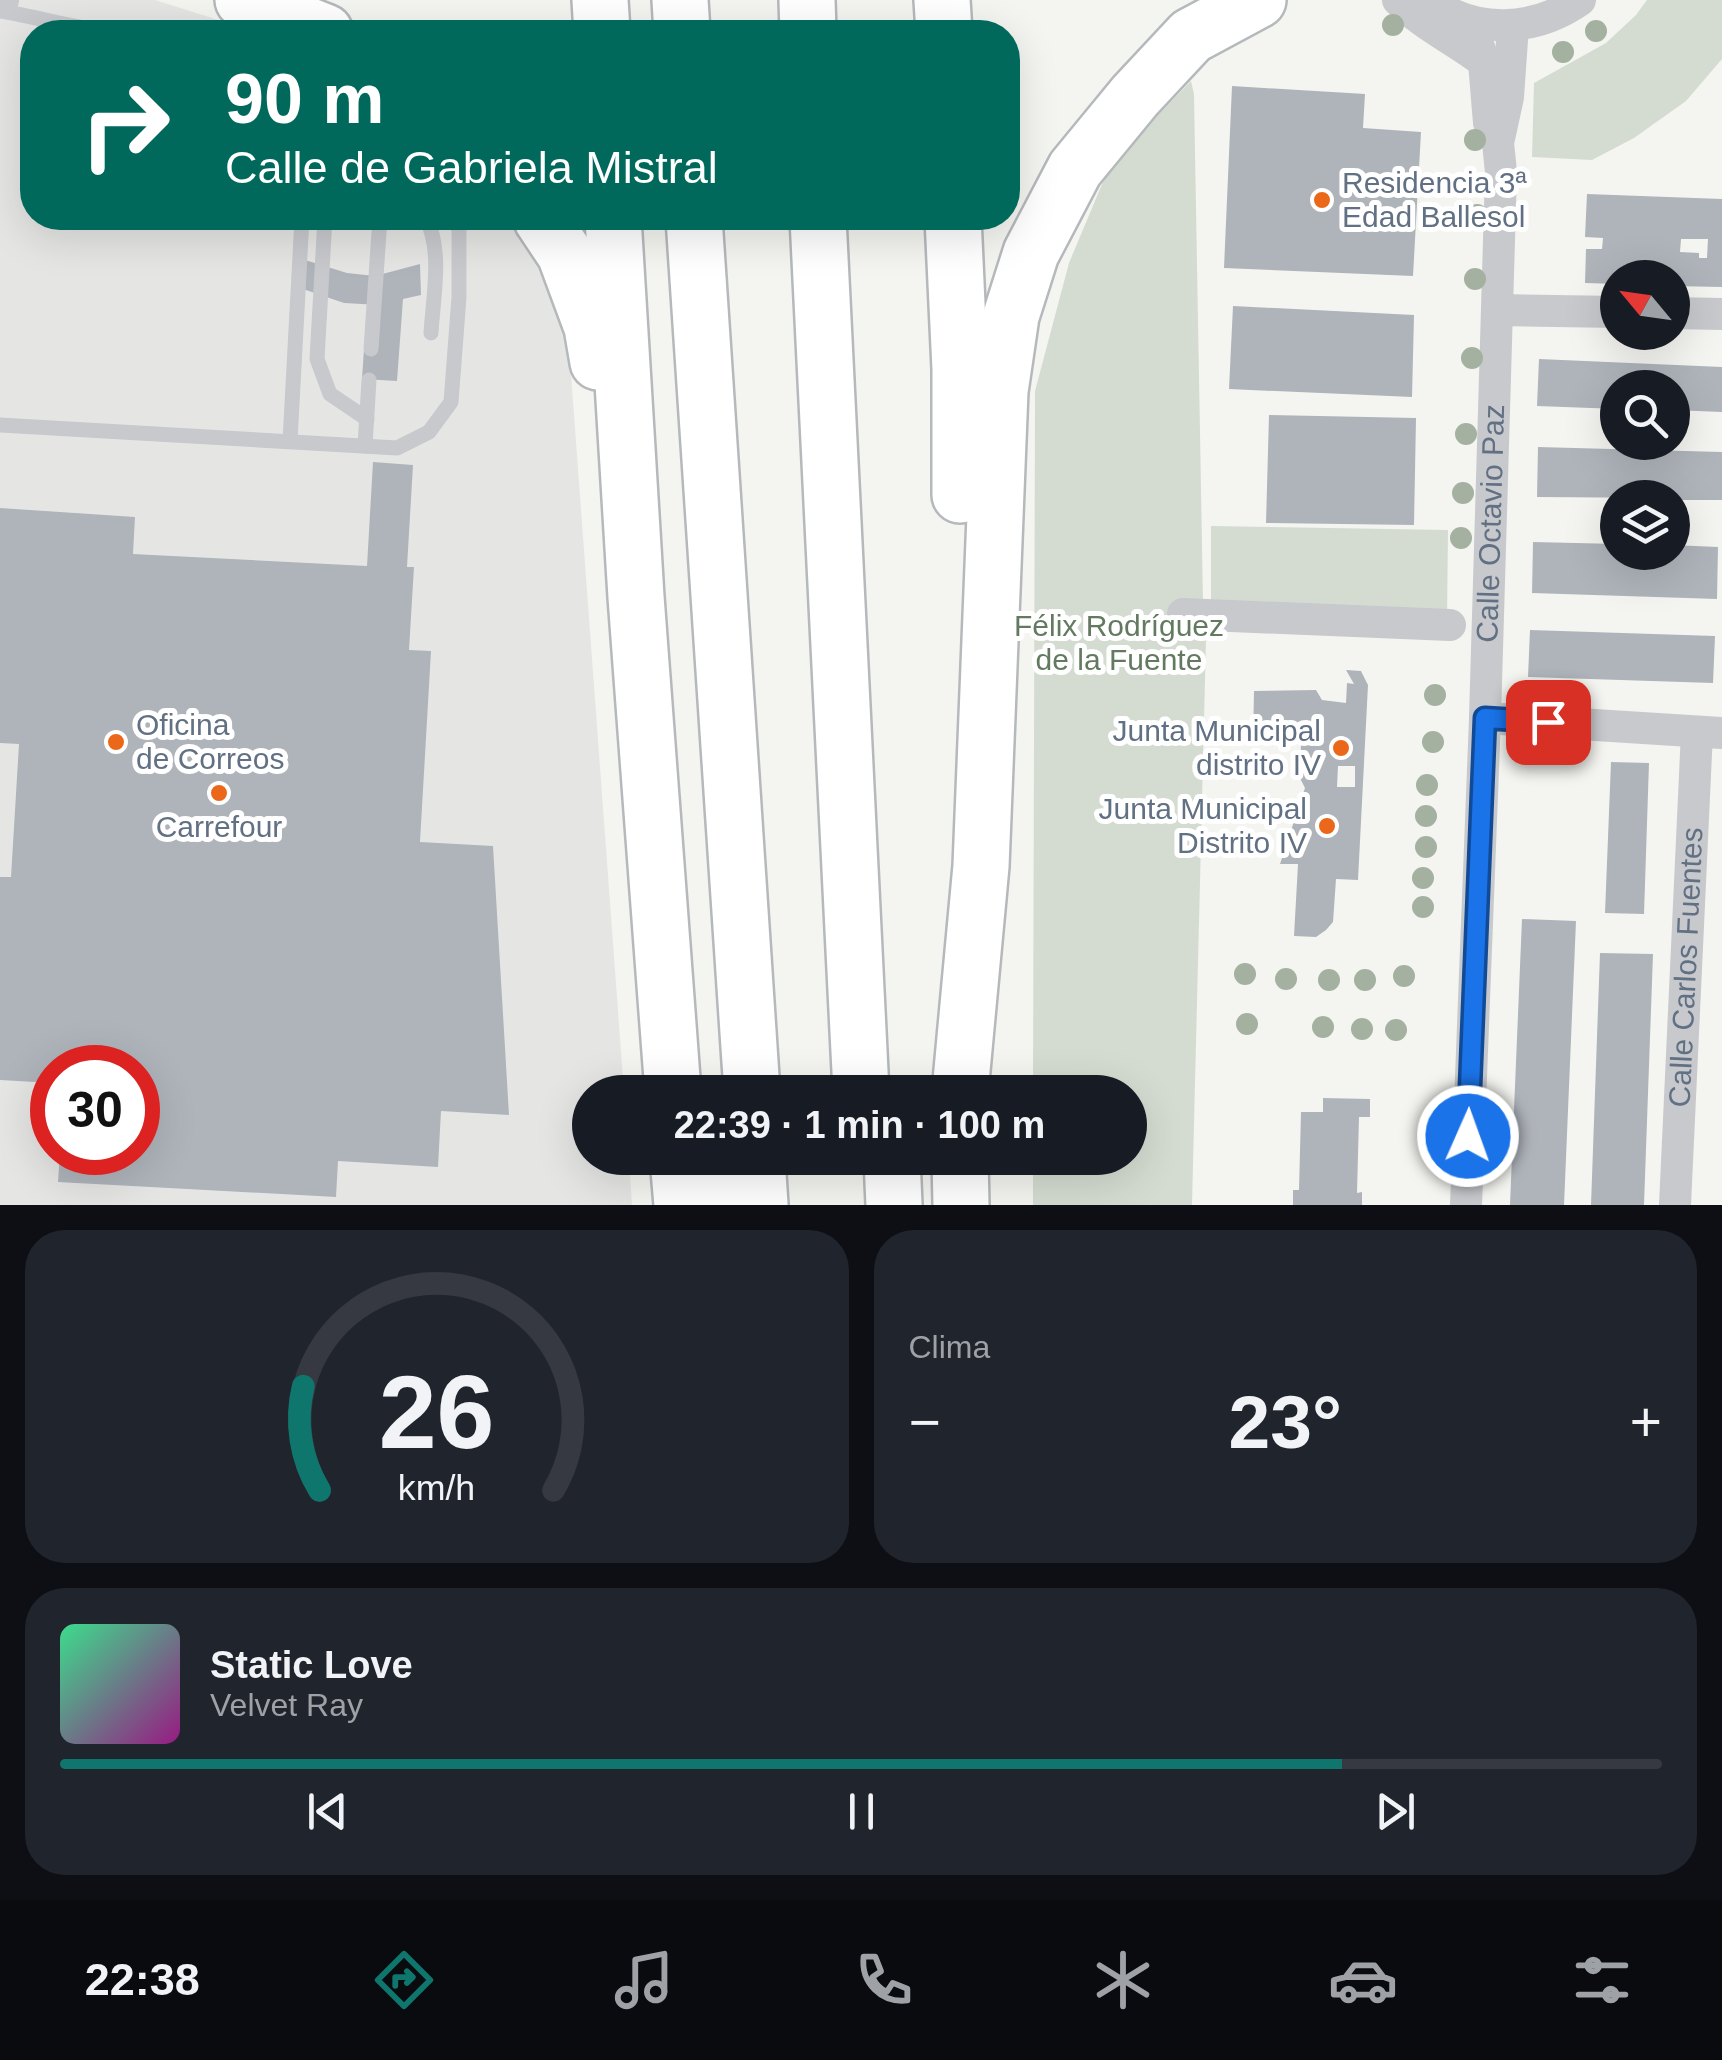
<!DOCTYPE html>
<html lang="es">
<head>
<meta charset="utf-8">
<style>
	:root { --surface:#171b24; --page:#20242c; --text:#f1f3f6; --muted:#9ea1a6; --line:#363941; --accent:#0f766e }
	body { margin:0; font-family:Arial,sans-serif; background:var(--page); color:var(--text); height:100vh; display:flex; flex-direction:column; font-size:38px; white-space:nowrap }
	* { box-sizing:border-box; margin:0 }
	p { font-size:32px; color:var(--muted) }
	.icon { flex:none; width:55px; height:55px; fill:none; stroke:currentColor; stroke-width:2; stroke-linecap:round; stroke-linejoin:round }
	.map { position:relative; height:1205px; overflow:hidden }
	.side { display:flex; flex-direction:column; gap:25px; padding:25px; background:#0d0f14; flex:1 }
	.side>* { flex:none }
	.hud { position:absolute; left:20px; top:20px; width:1000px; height:210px; border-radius:40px; box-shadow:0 10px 40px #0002; background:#00695c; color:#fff; overflow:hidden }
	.needle { width:65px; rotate:299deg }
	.fabs { position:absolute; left:1600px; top:260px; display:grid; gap:20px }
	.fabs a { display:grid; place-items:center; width:90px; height:90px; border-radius:50%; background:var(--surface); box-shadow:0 10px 40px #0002; font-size:50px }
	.speed { position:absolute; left:30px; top:1045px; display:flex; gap:20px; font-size:50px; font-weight:700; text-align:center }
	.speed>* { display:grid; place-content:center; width:130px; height:130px; border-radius:50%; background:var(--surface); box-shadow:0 10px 40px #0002; line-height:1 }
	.speed .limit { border:15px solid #d22; background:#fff; color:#111 }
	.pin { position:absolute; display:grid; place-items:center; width:85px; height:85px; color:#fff; margin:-42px; border-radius:20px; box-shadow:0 5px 15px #0006 }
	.me { position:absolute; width:110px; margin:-55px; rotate:2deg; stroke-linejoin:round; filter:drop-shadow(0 0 8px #0008) }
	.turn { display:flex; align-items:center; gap:35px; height:210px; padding:0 40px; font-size:45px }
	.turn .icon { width:130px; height:130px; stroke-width:2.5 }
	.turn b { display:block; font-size:70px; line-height:85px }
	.big { font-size:75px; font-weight:700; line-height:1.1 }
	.side .widget { flex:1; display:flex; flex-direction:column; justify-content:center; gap:15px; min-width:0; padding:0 35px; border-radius:40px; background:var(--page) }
	.side .dial { align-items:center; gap:0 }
	.dial svg { height:260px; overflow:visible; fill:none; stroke:var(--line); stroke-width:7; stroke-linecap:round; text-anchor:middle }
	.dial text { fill:var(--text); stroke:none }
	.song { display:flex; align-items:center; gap:30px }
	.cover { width:120px; height:120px; border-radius:15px; background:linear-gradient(135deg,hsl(150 70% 55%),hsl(310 70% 35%)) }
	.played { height:10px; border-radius:5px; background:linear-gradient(90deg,var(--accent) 80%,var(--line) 80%) }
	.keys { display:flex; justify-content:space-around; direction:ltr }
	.heat { display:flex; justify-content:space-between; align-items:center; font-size:55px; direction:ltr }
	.side .tiles { flex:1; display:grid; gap:25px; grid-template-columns:1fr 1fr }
	.widget:last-child { grid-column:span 2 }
	.trip { position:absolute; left:572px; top:1075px; width:575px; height:100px; border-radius:50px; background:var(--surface); box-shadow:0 10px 40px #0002; font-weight:700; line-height:100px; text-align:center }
	.dock { display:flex; height:160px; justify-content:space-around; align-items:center; background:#090b0e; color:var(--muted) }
	.dock .icon { width:70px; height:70px }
	.dock .selected { color:var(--accent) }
	.dock b { font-size:45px; color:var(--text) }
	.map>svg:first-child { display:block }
</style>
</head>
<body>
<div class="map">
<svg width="1722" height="1205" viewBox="0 0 1722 1205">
	<rect width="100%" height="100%" fill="#f4f5f0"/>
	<!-- built -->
	<path fill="#e5e6e4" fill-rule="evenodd" d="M 3,0 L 155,0 L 257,32 L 32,32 L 32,218 L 512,218 L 523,230 L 569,347 L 624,1092 L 590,1092 L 590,1158 L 629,1158 L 632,1205 L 0,1205 L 0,2 ZM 52,1068 L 138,1068 L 138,1152 L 52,1152 Z"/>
	<!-- green -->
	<g fill="#d4dcd1">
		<polygon points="1647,0 1722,0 1722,59 1686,101 1634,138 1592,160 1532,157 1534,83 1606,43 1636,15"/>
		<polygon points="1191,81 1194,94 1203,602 1206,640 1192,1205 1033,1205 1033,1158 1130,1158 1130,1092 1033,1092 1035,391 1069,263 1110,165"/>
		<polygon points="1211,526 1448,530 1447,617 1211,606"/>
	</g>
	<!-- building -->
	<g fill="#afb4bb" fill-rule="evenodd">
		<polygon points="1232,86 1365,94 1363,128 1421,132 1413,276 1224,268"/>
		<path d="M 1587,194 L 1722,199 L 1722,287 L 1672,286 L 1672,278 L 1618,278 L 1618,284 L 1585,283 L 1586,249 L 1602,249 L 1603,238 L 1585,237 ZM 1681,239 L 1708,239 L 1707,258 L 1699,258 L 1699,253 L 1680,252 Z"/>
		<polygon points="305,260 347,273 375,276 420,264 421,295 403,299 397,381 362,379 364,349 379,305 344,303 303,289"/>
		<polygon points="1233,306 1414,315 1412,397 1229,389"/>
		<polygon points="1539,359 1722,367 1722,412 1672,410 1672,388 1618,388 1618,409 1537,406"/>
		<polygon points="1269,415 1416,418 1414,525 1266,523"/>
		<polygon points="1538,447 1722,452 1722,500 1672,500 1672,498 1537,497"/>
		<polygon points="373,462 413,465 407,567 414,567 409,650 431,651 420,842 493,846 509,1115 441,1111 438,1167 338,1161 336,1197 58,1182 60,1152 138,1152 138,1068 52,1068 52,1083 0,1080 0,877 11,877 19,744 0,743 0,508 135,517 133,554 367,566"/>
		<polygon points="1533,542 1618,544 1618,552 1672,552 1672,545 1718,547 1717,599 1532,593"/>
		<polygon points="1530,630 1715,636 1713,683 1528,677"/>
		<path d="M 1346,670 L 1361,671 L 1368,685 L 1358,880 L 1336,879 L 1333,922 L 1326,930 L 1316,937 L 1294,936 L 1298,864 L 1280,864 L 1305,788 L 1300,778 L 1301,743 L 1253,741 L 1254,691 L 1316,690 L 1322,700 L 1346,703 L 1347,683 L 1354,684 ZM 1338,766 L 1355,766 L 1355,787 L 1337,787 Z"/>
		<polygon points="1611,762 1649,763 1644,914 1605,913"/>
		<polygon points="1522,919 1576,921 1564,1205 1510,1205"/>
		<polygon points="1600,953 1653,954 1644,1205 1591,1205"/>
		<polygon points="1323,1098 1370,1099 1370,1117 1359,1117 1357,1193 1362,1192 1362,1205 1293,1205 1293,1190 1299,1190 1301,1112 1323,1112"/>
	</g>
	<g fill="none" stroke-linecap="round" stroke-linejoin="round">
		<!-- highway casing -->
		<g stroke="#b6b9bc" stroke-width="60">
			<g id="highway">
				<polyline points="243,0 325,32"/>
				<polyline points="600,0 602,32"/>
				<polyline points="680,0 682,32"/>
				<polyline points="807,0 808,32"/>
				<polyline points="942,0 944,32"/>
				<polyline points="541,218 565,254 592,327 598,362"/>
				<polyline points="613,218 636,597 673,1092"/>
				<polyline points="694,218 752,1092"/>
				<polyline points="818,218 861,1092"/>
				<polyline points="953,218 960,369 960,495"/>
				<polyline points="960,1092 981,866 1000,391 1011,316 1031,253 1075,169 1135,96 1191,36 1258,0"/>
				<polyline points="678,1158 682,1205"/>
				<polyline points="719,1158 719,1205"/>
				<polyline points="757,1158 760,1205"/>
				<polyline points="892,1158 894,1205"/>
				<polyline points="960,1158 961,1205"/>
			</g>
		</g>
		<!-- lane -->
		<g stroke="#c7c9cd" stroke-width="15">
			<path d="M 0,11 C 37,17 73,28 111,32"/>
			<polyline points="325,218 317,359 330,394 367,419"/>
			<path d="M 426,218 C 443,251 433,297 431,333"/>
			<polyline points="371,349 380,218"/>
			<polyline points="0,425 397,448 429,432 451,402 459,297 459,229 452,218"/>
			<polyline points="290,441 302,218"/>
			<polyline points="365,446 369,380"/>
		</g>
		<!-- street -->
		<g stroke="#c7c9cd" stroke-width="32">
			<path d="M 1398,0 C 1424,26 1455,40 1484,62"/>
			<path d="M 1429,0 C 1474,35 1534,32 1580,0"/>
			<polyline points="0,2 3,0"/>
			<polyline points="1470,21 1484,62 1489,123 1492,129"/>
			<polyline points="1497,310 1618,312"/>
			<polyline points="1672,313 1722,314"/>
			<polyline points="1183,614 1450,625"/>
			<polyline points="1485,718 1722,733"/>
			<path id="s1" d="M 1466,1205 L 1485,718 L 1501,172 L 1498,143 L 1508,97 L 1513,26"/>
			<path id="s2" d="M 1675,1205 L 1697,732"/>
		</g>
		<!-- highway -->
		<use href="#highway" stroke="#fff" stroke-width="55"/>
	</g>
	<!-- trees -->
	<g fill="#a4b1a1">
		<circle cx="1393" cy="25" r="11"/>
		<circle cx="1596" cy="31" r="11"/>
		<circle cx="1563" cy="52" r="11"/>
		<circle cx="1475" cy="140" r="11"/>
		<circle cx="1477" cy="215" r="11"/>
		<circle cx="1475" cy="279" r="11"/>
		<circle cx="1472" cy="358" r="11"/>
		<circle cx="1466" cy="434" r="11"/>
		<circle cx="1463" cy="493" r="11"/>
		<circle cx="1461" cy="538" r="11"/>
		<circle cx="1435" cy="695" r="11"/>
		<circle cx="1433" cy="742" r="11"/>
		<circle cx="1427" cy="785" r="11"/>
		<circle cx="1426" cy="816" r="11"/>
		<circle cx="1426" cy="847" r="11"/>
		<circle cx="1423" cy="878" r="11"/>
		<circle cx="1423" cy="907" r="11"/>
		<circle cx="1245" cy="974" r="11"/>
		<circle cx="1404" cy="976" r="11"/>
		<circle cx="1286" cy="979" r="11"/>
		<circle cx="1329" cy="980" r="11"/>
		<circle cx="1365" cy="980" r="11"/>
		<circle cx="1247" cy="1024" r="11"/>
		<circle cx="1323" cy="1027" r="11"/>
		<circle cx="1362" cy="1029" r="11"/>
		<circle cx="1396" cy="1030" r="11"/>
	</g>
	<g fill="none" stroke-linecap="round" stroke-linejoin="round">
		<!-- route casing -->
		<g stroke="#114b97" stroke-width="25">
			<polyline id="route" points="1468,1136 1485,718 1548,722"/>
		</g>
		<!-- route -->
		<use href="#route" stroke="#1a73e8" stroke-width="18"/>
	</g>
	<!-- markers -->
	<g fill="#eb681a" stroke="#fff" stroke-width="4">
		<circle cx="1322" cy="200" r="10"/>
		<circle cx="116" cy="742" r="10"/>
		<circle cx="1341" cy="748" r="10"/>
		<circle cx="219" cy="793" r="10"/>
		<circle cx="1327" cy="826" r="10"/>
	</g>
	<g text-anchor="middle" stroke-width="10" stroke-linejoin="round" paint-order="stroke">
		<!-- poi labels -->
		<g font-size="30" fill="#627083" stroke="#fff" text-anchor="start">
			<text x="1342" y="193">Residencia 3ª<tspan x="1342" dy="34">Edad Ballesol</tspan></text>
			<text x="136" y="735">Oficina<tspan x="136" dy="34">de Correos</tspan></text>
			<text x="1321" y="741" text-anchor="end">Junta Municipal<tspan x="1321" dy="34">distrito IV</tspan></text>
			<text x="1307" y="819" text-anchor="end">Junta Municipal<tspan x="1307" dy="34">Distrito IV</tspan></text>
			<text x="219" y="837" text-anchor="middle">Carrefour</text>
		</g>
		<!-- street labels -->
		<g font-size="30" fill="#627083" stroke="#fff">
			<text dy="10" stroke="none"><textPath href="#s1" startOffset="682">Calle Octavio Paz</textPath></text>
			<text dy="10" stroke="none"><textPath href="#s2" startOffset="238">Calle Carlos Fuentes</textPath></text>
		</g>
		<!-- park labels -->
		<g font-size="30" fill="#637a61" stroke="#fff">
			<text x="1119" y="636">Félix Rodríguez<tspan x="1119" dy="34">de la Fuente</tspan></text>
		</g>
	</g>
</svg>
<div class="fabs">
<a><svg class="needle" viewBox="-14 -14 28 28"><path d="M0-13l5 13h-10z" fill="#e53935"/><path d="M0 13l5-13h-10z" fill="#9ea1a6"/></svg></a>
<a><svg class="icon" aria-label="search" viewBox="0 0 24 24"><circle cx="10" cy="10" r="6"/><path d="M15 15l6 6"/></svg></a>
<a><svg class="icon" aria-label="layers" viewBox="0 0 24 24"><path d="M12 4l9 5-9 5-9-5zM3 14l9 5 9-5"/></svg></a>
</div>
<div class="speed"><div class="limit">30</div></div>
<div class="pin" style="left:1548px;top:722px;background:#d93025"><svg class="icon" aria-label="arrive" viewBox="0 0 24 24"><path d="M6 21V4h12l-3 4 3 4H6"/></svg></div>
<svg class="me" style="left:1468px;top:1136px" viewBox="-20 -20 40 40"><circle r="17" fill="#1a73e8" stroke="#fff" stroke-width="3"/><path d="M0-11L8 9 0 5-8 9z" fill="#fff"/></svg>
<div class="trip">22:39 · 1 min · 100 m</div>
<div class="hud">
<div class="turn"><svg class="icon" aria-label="right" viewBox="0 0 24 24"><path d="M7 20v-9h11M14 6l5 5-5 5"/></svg><div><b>90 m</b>Calle de Gabriela Mistral</div></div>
</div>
</div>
<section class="side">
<div class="tiles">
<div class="widget dial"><svg viewBox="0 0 100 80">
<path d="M14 69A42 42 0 1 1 86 69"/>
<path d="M14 69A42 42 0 0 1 9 37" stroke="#0f766e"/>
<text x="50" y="56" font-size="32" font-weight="700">26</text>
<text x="50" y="72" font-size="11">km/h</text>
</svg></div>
<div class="widget"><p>Clima</p>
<div class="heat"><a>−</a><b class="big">23°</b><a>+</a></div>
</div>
<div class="widget">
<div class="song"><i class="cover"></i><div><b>Static Love</b><p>Velvet Ray</p></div></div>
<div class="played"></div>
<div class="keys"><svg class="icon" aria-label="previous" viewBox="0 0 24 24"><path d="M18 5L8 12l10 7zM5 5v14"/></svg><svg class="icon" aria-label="pause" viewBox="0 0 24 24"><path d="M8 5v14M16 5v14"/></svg><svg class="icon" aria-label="next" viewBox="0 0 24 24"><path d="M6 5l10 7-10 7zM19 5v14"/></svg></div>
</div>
</div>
</section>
<nav class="dock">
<b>22:38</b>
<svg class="icon selected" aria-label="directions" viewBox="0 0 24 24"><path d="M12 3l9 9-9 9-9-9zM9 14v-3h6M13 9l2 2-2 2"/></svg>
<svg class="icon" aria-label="music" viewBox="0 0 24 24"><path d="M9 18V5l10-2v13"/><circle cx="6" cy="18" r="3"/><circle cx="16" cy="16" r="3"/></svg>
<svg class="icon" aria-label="phone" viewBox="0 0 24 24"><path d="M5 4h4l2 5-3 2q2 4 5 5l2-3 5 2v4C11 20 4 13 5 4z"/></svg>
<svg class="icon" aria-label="climate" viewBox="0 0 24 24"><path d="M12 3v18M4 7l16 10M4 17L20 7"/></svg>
<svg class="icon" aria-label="car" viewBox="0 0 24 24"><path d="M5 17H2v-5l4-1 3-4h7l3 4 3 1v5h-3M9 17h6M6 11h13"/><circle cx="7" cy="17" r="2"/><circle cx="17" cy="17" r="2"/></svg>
<svg class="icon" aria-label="filters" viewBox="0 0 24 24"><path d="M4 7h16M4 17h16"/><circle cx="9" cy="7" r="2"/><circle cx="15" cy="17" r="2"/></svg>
</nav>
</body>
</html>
